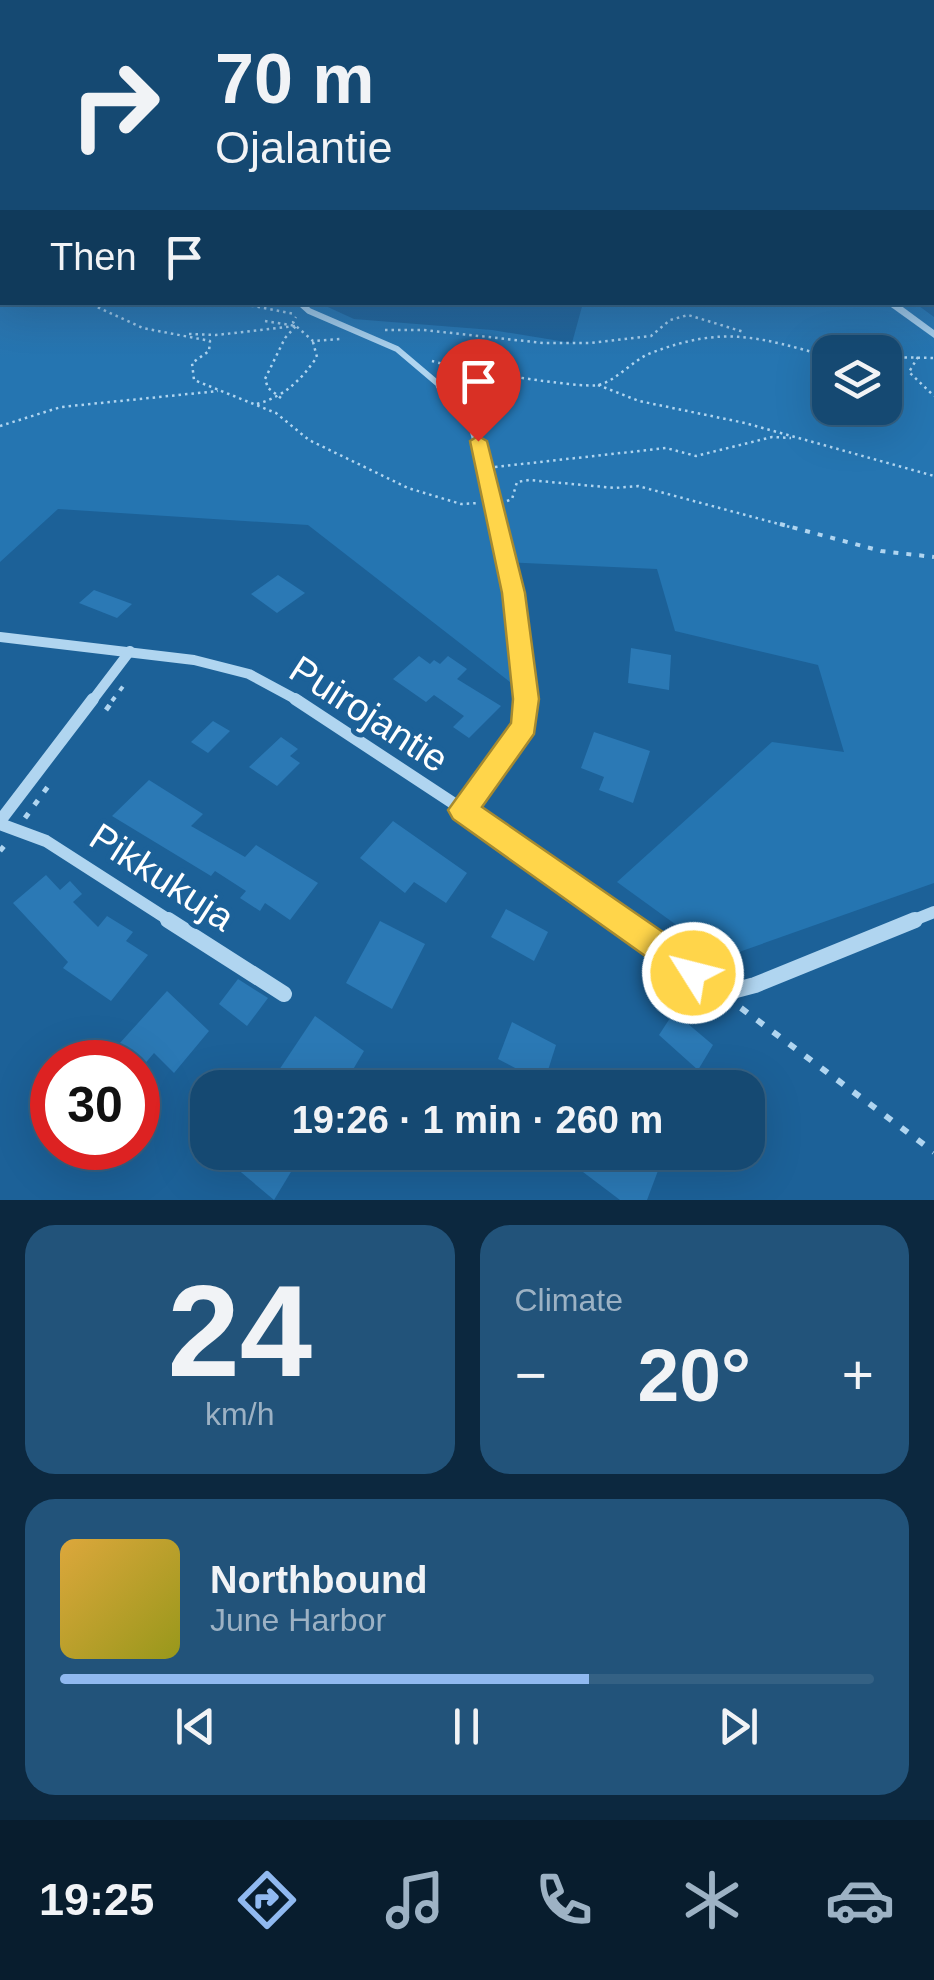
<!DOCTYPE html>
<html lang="en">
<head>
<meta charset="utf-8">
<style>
	:root { --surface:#154972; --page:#22537a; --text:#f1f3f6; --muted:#9db2c4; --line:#346184; --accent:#90b9f0 }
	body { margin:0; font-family:Helvetica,sans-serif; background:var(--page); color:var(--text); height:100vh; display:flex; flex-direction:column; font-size:38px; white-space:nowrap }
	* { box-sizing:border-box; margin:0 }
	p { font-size:32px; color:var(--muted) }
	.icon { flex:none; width:55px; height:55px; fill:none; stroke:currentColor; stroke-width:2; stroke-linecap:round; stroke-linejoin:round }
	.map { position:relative; height:1200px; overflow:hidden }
	.sheet { display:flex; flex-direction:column; gap:25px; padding:25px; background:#0c283f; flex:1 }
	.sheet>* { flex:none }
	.guide { position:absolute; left:0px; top:0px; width:935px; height:305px; box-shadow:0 10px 40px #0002,0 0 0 2px var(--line); background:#154972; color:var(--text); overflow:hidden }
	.controls { position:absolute; left:812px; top:335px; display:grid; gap:20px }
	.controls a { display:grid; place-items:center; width:90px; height:90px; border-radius:20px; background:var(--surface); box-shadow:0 10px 40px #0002,0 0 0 2px var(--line); font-size:50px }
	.speed { position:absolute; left:30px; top:1040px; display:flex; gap:20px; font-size:50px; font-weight:700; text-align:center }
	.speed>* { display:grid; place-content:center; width:130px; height:130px; border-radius:50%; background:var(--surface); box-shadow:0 10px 40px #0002,0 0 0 2px var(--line); line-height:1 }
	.speed .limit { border:15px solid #d22; background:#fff; color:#111 }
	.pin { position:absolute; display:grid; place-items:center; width:85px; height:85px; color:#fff; margin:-102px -42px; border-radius:50% 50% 50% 0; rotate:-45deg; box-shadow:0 0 10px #0007 }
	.pin .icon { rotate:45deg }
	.me { position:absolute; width:110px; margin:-55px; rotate:306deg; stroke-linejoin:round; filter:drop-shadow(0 0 8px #0008) }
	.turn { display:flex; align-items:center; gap:35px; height:210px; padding:0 50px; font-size:45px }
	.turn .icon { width:130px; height:130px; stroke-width:2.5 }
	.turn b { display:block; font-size:70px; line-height:85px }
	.then { display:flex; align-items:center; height:95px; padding:0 50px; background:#0003; gap:20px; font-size:38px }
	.big { font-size:75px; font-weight:800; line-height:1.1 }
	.sheet .card { flex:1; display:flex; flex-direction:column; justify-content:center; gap:15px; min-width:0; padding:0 35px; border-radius:30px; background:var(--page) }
	.sheet .dial { align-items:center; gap:0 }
	.dial b { font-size:130px; line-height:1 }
	.song { display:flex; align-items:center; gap:30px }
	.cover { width:120px; height:120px; border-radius:15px; background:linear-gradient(135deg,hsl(40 70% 55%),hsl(60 70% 35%)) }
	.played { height:10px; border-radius:5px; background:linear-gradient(90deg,var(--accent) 65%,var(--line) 65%) }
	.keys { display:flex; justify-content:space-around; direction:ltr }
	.heat { display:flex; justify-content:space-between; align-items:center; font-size:55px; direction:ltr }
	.sheet .tiles { flex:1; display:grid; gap:25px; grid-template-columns:1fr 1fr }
	.card:last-child { grid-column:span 2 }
	.trip { position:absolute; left:190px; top:1070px; width:575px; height:100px; border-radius:30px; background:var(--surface); box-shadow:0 10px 40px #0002,0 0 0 2px var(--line); font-weight:800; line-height:100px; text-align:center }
	.tab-bar { display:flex; height:160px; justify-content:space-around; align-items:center; background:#081d2e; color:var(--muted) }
	.tab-bar .icon { width:70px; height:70px }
	.tab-bar .current { color:var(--accent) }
	.tab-bar b { font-size:45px; color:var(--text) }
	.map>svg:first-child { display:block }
</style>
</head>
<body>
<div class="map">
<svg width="934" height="1200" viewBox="0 0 934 1200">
	<rect width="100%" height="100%" fill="#1c6198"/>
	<!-- green -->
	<path fill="#2575b1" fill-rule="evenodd" d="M 0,191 L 2,302 L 319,303 L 354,319 L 492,330 L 572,343 L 583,303 L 915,303 L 934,317 L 934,883 L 722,958 L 617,882 L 772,742 L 844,752 L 818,665 L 675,631 L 657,569 L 500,562 L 515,686 L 308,525 L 58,509 L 0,562 ZM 830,352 L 885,352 L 885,408 L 830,408 Z"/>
	<!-- building -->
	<g fill="#2b79b5">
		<polygon points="278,575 305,593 277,613 251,594"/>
		<polygon points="94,590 132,604 117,618 79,603"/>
		<polygon points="631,648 671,655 669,690 628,683"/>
		<polygon points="419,656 430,664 434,660 440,664 448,656 467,669 457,679 501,706 469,738 453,727 464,716 434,695 426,702 393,679"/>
		<polygon points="213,721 230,731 208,753 191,742"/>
		<polygon points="594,732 650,751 633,803 599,790 604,777 581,768"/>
		<polygon points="281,737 298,749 290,756 300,763 277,786 249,767"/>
		<polygon points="149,780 203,814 191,826 245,857 256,845 318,883 290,920 265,903 260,911 240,898 246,891 215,871 211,876 112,816"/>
		<polygon points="393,821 467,873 446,903 414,882 405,893 360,858"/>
		<polygon points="46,875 60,890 70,881 82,894 73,902 98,927 107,916 133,932 126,941 148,955 111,1001 63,968 68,962 13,903"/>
		<polygon points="506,909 548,932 534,961 491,937"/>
		<polygon points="380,921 425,944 392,1009 346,983"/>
		<polygon points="238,979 268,998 247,1026 219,1004"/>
		<polygon points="167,991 209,1031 174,1073 154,1053 142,1067 119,1044"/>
		<polygon points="674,1012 713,1045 698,1070 659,1035"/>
		<polygon points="315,1016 364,1051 342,1088 267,1088"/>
		<polygon points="512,1022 556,1045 544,1083 498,1059"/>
		<polygon points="217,1152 303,1152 274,1200"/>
		<polygon points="586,1152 665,1152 647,1200 620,1200 579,1169"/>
	</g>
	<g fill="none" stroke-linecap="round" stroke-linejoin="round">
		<!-- path-far3 -->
		<g stroke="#b0d5f0" stroke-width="2.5" stroke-dasharray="2.5 4" stroke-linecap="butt">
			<polyline points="86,302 143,328 210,341 209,351 192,363 194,380 276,413 309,440 408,488 461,504 478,503"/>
			<polyline points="232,302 295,314"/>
			<polyline points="265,321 296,326 313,341 340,339"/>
			<polyline points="385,330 424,330 543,343 591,343 651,336 670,320 688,315 744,332"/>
			<polyline points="189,334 216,335 296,326"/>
			<polyline points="885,357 934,358"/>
			<polyline points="918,357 909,372 934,396"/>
			<path d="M 432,361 C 454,368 580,389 599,385 C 617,380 633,360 651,353 C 724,325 758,337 830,357"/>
			<polyline points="598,385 639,401 745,423 934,476"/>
			<polyline points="281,398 268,388 265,379 285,338 296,326 293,322 296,317"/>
			<path d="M 257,404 C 285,396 301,380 317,357 L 313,342"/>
			<polyline points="0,426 61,407 218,391"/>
			<polyline points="495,467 666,448 696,456 772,437 791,438"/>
			<polyline points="507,501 512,499 517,482 529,480 615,488 638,486 790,527"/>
		</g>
		<!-- path-far2 -->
		<g stroke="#b0d5f0" stroke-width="4" stroke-dasharray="5 8" stroke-linecap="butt">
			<polyline points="780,524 881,551 934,557"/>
			<polyline points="112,701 127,681"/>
		</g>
		<!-- path-far1 -->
		<g stroke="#b0d5f0" stroke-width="5" stroke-dasharray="6 10" stroke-linecap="butt">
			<polyline points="106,710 114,699"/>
			<polyline points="25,818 52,781"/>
			<polyline points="0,851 8,841"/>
		</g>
		<!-- path -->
		<polyline stroke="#b0d5f0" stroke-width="6" stroke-dasharray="8 12" stroke-linecap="butt" points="741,1008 934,1152"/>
		<!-- minor-far4 -->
		<polyline stroke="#b0d5f0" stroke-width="6" points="299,302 309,311 397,349 443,388"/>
		<!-- minor-far3 -->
		<polyline stroke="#b0d5f0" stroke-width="8" points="440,386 468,409 499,527"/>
		<!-- minor-far2 -->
		<g stroke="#b0d5f0" stroke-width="10">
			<polyline points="498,524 514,593 526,701"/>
			<polyline points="0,637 194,660 249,674 299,701"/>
			<polyline points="92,701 130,651"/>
		</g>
		<!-- minor-far1 -->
		<g stroke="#b0d5f0" stroke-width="12">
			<polyline points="295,699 494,830 622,922"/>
			<polyline points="463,810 524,726 526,699"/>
			<polyline points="0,821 93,699"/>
			<polyline points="0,824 46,841 172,922"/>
			<polyline points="909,922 934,912"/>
		</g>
		<!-- minor -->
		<g stroke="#b0d5f0" stroke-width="16">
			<polyline points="168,920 284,994"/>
			<polyline points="618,920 721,994 755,985 915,920"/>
		</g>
		<!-- tertiary -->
		<polygon fill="#b0d5f0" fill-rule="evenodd" points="884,302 896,302 934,330 934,338"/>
	</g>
	<!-- sky -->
	<linearGradient id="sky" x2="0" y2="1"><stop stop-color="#0f3554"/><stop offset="0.53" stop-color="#3a70a2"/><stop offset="1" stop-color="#3a70a2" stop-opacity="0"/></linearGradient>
	<rect width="934" height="359" fill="url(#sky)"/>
	<!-- route -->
	<polygon fill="#ffd54a" stroke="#a68a30" stroke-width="2.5" points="478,436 487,441 525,593 539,699 534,734 482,807 705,961 710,973 705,985 693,990 453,819 448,810 511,723 513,699 502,593 470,441"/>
	<g text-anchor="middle" stroke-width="10" stroke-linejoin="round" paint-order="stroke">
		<!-- near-street labels -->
		<g font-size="38" fill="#fff" stroke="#1c6198">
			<text transform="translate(369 714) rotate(33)" y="13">Puirojantie</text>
			<text transform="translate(162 877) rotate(33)" y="13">Pikkukuja</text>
		</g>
	</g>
</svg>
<div class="controls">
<a><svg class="icon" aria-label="layers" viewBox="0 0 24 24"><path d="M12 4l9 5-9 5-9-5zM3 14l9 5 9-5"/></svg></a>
</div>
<div class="speed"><div class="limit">30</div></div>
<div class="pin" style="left:478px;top:441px;background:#d93025"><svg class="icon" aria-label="arrive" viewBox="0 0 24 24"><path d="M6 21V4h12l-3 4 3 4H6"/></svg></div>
<svg class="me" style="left:693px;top:973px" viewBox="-20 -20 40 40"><circle r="17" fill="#ffd54a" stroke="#fff" stroke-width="3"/><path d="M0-11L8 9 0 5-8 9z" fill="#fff"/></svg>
<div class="trip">19:26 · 1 min · 260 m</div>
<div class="guide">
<div class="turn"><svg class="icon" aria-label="right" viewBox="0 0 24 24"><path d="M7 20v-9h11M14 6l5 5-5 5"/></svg><div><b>70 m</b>Ojalantie</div></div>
<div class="then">Then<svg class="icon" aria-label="arrive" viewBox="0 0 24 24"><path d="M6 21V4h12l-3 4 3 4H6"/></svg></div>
</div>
</div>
<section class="sheet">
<div class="tiles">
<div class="card dial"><b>24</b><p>km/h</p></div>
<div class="card"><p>Climate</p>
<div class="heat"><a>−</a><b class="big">20°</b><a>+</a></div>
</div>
<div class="card">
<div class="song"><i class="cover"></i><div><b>Northbound</b><p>June Harbor</p></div></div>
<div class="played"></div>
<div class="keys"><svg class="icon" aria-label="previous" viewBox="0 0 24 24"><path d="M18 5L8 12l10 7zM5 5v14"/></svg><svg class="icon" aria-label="pause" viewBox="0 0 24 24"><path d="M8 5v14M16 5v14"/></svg><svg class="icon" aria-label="next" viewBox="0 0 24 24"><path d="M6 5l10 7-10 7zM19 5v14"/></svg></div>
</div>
</div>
</section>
<nav class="tab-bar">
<b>19:25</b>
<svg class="icon current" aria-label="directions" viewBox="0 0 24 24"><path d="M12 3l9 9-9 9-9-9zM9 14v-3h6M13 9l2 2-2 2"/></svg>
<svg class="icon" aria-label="music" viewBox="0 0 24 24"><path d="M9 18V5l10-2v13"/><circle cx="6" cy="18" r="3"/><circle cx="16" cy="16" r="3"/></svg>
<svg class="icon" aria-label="phone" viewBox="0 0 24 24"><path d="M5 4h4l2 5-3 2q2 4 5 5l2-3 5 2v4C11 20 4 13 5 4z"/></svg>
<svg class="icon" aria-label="climate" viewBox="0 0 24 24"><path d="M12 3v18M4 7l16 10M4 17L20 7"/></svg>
<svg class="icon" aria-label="car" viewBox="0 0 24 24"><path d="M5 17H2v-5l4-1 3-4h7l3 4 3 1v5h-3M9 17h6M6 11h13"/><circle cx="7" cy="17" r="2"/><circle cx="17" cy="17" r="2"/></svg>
</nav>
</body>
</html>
